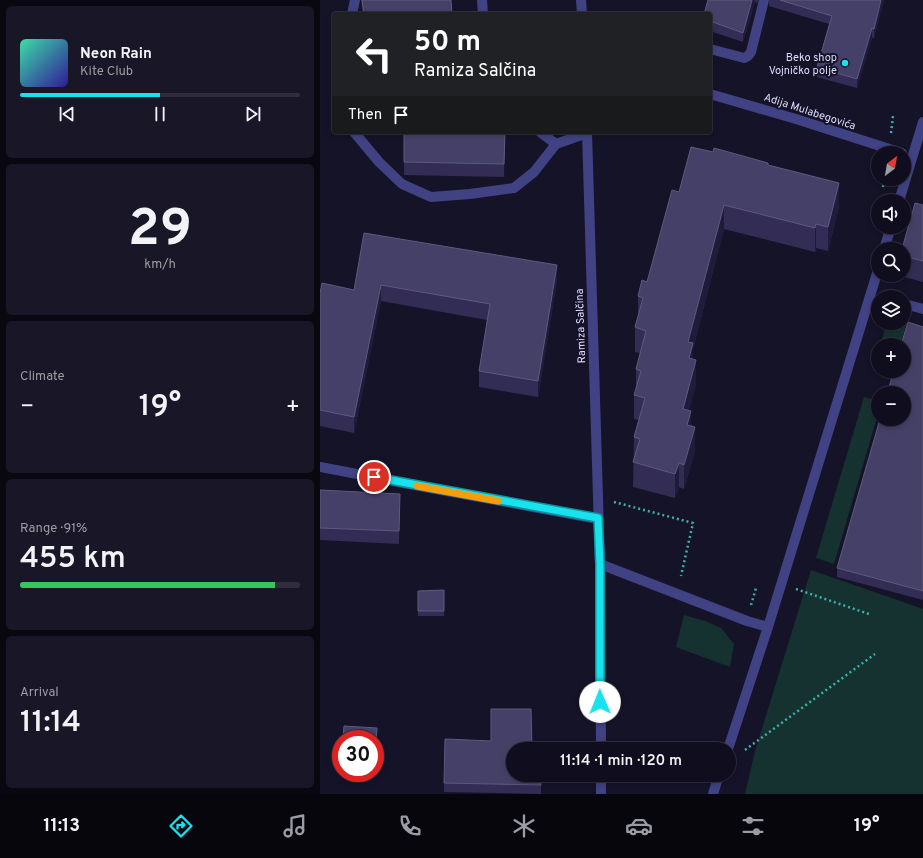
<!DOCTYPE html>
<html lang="en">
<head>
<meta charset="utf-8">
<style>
	:root { --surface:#100e1e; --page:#191727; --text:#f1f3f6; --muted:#9c9ca4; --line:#302e3c; --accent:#18e2ed }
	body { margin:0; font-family:Overpass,sans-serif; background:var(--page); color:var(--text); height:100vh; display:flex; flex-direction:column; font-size:15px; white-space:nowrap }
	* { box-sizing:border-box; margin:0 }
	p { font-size:13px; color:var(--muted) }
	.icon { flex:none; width:22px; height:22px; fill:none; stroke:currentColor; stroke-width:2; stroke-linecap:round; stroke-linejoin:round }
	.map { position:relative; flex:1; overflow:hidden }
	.drawer { display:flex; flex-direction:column; gap:6px; padding:6px; background:#090810; width:320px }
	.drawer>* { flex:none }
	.guide { position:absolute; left:12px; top:12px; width:380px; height:122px; border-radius:4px; box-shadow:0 2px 6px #0003,0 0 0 1px var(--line); background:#202124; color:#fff; overflow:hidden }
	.needle { width:26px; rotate:31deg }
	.buttons { position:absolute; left:551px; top:146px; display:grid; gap:8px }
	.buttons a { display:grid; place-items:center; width:40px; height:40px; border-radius:50%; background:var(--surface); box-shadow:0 2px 6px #0003,0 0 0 1px var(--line); font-size:20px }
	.speed { position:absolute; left:12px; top:730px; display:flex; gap:8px; font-size:20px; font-weight:700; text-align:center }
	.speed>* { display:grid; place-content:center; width:52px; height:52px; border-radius:50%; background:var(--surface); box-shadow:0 2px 6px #0003,0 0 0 1px var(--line); line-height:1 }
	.speed .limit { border:6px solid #d22; background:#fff; color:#111 }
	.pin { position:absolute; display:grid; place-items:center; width:34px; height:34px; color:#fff; margin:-17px; border:2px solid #fff; border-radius:50%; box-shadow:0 1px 4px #0007 }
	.me { position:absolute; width:44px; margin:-22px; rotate:359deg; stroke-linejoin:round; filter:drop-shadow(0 0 3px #0008) }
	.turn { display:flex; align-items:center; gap:14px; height:84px; padding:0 16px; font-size:18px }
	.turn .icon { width:52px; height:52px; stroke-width:2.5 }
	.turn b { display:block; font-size:28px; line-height:34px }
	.then { display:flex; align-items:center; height:38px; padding:0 16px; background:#0003; gap:8px; font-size:15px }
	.big { font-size:30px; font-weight:600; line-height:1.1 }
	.drawer .widget { flex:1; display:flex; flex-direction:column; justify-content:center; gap:6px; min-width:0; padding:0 14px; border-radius:6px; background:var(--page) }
	.drawer .dial { align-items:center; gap:0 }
	.dial b { font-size:52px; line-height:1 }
	.song { display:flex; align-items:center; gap:12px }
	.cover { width:48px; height:48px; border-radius:6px; background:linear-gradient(135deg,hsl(160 70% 55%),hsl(250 70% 35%)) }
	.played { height:4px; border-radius:2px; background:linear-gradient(90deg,var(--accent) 50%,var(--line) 50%) }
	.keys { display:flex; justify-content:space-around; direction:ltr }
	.heat { display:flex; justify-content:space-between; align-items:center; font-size:22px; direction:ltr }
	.charge { height:6px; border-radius:3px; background:linear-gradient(90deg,#34c759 91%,var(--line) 0) }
	.trip { position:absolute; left:186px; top:742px; width:230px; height:40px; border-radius:20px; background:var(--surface); box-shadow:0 2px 6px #0003,0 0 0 1px var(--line); font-weight:600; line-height:40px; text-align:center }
	.dock { display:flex; height:64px; justify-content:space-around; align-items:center; background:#06060c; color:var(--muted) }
	.dock .icon { width:28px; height:28px }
	.dock .on { color:var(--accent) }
	.dock b { font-size:18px; color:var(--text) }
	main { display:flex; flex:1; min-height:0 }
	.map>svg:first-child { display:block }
</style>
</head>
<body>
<main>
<section class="drawer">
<div class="widget">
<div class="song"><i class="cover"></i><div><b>Neon Rain</b><p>Kite Club</p></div></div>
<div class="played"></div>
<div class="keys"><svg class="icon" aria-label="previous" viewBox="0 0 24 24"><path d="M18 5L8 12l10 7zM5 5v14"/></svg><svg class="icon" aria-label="pause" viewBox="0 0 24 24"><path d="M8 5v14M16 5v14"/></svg><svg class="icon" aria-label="next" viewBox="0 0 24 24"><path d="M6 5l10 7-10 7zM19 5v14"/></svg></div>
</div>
<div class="widget dial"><b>29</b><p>km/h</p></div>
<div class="widget"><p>Climate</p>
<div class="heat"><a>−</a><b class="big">19°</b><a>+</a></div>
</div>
<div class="widget"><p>Range · 91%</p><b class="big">455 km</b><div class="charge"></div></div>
<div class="widget"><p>Arrival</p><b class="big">11:14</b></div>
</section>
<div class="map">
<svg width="603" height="794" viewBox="0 0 603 794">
	<rect width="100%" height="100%" fill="#151328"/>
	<!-- green -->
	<g fill="#163230">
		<polygon points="584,318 588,319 580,345 566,345 561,343 567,323 584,323"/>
		<polygon points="544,397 558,401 558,414 514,564 496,558"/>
		<polygon points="491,570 603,609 603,794 425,794 435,751"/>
		<polygon points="364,615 385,621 401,628 414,644 410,667 356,647"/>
	</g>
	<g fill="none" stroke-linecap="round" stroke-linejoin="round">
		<!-- path -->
		<g stroke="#3ab3a6" stroke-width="2.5" stroke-dasharray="2 3" stroke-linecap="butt">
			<polyline points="571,133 573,116"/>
			<polyline points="563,187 564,179"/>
			<polyline points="294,502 373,523 361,576"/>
			<polyline points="476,589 549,614"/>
			<polyline points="431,605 436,588"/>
			<polyline points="425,750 555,654"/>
		</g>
		<!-- minor -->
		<g stroke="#414284" stroke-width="10">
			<polyline points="162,0 163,14"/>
			<polyline points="261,0 262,14"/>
			<polyline points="32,14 35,0"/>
			<polyline points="390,49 424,58 428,56 431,52 444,0"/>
			<polyline points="390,94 476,119 582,153"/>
			<polyline points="34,132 59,162 82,184 111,197 150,194 194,188 214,172 236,144 267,133"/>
			<polyline points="220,132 236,144"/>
			<polyline points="267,132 280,564 281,749"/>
			<polyline points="579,201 603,122"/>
			<polyline points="564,249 571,227"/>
			<polyline points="584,304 603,309"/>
			<polyline points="0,467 110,488 278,519"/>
			<polyline points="280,564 427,621 448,627"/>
			<polyline points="408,749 448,627 558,270"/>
			<polyline points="281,775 281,794"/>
			<polyline points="393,794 399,775"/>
		</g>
	</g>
	<!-- wall -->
	<g fill="#332d55">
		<polygon points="41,0 131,0 132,14 43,14"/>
		<polygon points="388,0 438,0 437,3 435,2 423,42 390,31 390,14"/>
		<polygon points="449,0 564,0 554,38 552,38 537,88 497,77 497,67 509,24 449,6"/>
		<polygon points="84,132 185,132 184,177 84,175"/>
		<polygon points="448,166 519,207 508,251 496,248 495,252 404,229 373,349 373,359 376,384 369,410 375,451 364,489 359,487 355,498 313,487 314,437 319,420 314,419 314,395 316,390 316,369 320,353 315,352 315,327 318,317 318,296 327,282 359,192"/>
		<polygon points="603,205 603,282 581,276 581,275 584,275 584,249"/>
		<polygon points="44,233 237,281 218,397 159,387 159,371 167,320 61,301 34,433 0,426 0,293 34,290"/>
		<polygon points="603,327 603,600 517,577 517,568"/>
		<polygon points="0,490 80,507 79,544 0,540"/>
		<polygon points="124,590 124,616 98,616 98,591"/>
		<polygon points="193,749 221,785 221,794 124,792 124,783"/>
	</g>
	<!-- shaded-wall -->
	<g fill="#1f1b3b">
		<polygon points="432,0 435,0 435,2 423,42 423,33"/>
		<polygon points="561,0 564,0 554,38 554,29"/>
		<polygon points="552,28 552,38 537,88 537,79"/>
		<polygon points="519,183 519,207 508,251 508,227"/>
		<polygon points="404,205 404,229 373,349 373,367 369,382 368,342"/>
		<polygon points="496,224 496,248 495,252 495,228"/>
		<polygon points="237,265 237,281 218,397 218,381"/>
		<polygon points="61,285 61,301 34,433 34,417"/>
		<polygon points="376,360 376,384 363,433 363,409"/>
		<polygon points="371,411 371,435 367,425"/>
		<polygon points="375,427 375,451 364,489 364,465"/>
		<polygon points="359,463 359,487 355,498 355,474"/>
		<polygon points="80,494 80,507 79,544 79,531"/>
		<polygon points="57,728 57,737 55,765 55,756"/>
	</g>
	<!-- building -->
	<g fill="#454067" stroke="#5e597e">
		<polygon points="42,0 131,0 132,14 44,14"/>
		<polygon points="388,0 432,0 423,33 390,21 390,14 384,14"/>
		<polygon points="460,0 561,0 554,29 552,28 537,79 497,67 512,16"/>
		<polygon points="84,132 185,132 184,164 84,162"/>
		<polygon points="371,147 393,152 394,148 448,163 448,165 519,183 508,227 496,224 495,228 404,205 368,342 373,343 369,358 376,360 363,409 371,411 367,425 375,427 364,465 359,463 355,474 313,462 320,439 314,437 325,398 314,395 321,371 316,369 326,331 315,327 323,298 318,296 322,280 327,282 352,190 359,192"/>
		<polygon points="595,203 603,205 603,261 584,256 584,249 582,249"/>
		<polygon points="44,233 237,265 218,381 159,371 170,304 61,285 34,417 0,410 0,293 2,283 34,290"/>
		<polygon points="588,322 603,327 603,591 517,568 560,419 584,419 584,393 567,393 574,371 584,371 584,345 581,345"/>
		<polygon points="0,490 80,494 79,531 0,528"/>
		<polygon points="124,590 124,611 98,611 98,591"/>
		<polygon points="171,709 211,709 212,749 193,749 193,775 220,775 221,785 124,783 125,739 171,741"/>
		<polygon points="24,726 57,728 55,756 55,739 23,739"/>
	</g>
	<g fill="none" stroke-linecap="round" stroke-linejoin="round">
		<!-- route casing -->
		<g stroke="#10939a" stroke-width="10">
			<polyline id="route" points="54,477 278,518 280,564 280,702"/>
		</g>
		<!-- route -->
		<use href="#route" stroke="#18e2ed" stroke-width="7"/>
		<!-- slow -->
		<polyline stroke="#f59e0b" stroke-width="7" points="97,486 178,501"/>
	</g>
	<!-- markers -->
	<circle fill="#18e2ed" stroke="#151328" stroke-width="1.5" cx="525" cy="63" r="4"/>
	<g text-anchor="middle" stroke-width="4" stroke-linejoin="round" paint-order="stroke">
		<!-- poi labels -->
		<g font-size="11" fill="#dfddfc" stroke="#151328" text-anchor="end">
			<text x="517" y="61">Beko shop<tspan x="517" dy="13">Vojničko polje</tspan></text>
		</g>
		<!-- street labels -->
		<g font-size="11" fill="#dfddfc" stroke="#151328">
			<text transform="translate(490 111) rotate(18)" y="4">Adija Mulabegovića</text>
			<text transform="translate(260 326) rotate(-92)" y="4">Ramiza Salčina</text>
		</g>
	</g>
</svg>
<div class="buttons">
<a><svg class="needle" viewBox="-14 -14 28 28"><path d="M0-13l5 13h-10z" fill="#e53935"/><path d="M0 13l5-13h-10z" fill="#9c9ca4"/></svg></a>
<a><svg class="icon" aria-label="sound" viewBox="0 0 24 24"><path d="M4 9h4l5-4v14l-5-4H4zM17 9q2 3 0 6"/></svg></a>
<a><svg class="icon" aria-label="search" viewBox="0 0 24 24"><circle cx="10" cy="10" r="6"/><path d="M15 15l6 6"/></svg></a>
<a><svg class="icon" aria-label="layers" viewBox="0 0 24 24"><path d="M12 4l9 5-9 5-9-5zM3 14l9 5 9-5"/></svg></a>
<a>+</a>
<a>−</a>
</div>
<div class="speed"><div class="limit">30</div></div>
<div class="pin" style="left:54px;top:477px;background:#d93025"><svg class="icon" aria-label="arrive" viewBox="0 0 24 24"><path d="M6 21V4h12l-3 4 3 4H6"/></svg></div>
<svg class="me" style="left:280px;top:702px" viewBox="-20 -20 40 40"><circle r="19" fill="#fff"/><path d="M0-13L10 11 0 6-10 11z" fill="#18e2ed"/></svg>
<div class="trip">11:14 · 1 min · 120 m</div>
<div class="guide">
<div class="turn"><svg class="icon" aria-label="left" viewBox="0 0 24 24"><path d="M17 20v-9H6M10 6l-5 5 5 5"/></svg><div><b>50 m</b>Ramiza Salčina</div></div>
<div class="then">Then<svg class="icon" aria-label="arrive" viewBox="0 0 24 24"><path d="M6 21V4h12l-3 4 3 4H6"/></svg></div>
</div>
</div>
</main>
<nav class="dock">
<b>11:13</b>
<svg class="icon on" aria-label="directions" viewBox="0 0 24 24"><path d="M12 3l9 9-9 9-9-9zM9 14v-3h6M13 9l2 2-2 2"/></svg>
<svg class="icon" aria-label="music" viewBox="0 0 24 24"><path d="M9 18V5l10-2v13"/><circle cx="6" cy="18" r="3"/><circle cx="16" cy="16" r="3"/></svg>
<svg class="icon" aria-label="phone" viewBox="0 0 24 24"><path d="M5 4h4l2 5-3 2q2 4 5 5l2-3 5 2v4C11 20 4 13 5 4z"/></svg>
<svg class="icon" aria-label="climate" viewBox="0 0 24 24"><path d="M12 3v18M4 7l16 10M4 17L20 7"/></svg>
<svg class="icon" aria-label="car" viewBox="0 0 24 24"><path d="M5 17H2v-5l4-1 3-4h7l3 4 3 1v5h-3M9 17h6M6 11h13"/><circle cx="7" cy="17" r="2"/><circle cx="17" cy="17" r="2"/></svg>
<svg class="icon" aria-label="filters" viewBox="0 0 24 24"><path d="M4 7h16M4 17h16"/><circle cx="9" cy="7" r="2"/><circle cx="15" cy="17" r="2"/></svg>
<b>19°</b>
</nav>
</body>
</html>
